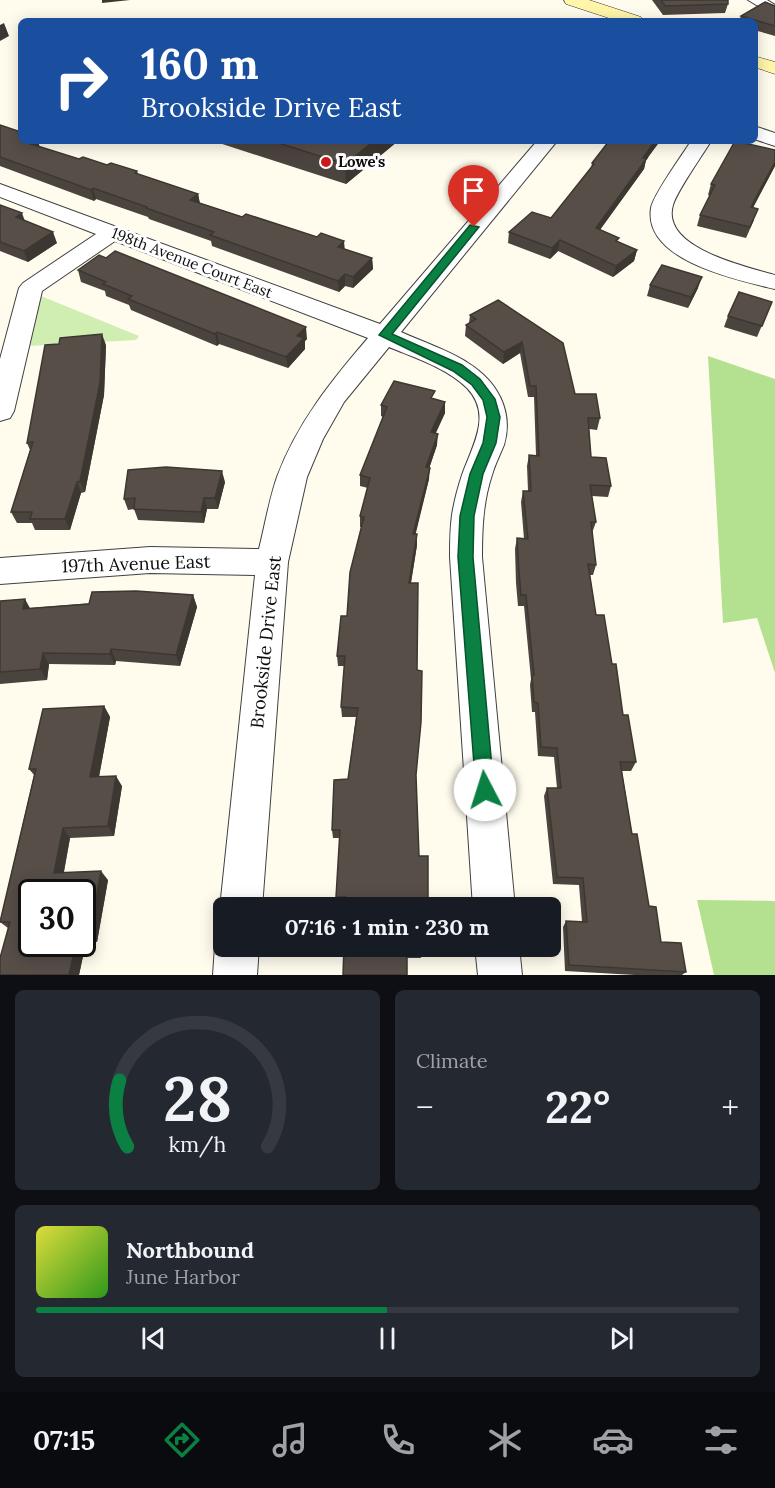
<!DOCTYPE html>
<html lang="en">
<head>
<meta charset="utf-8">
<style>
	:root { --surface:#171b24; --page:#242831; --text:#f1f3f6; --muted:#9ea1a6; --line:#363941; --accent:#0b8043 }
	body { margin:0; font-family:Lora,serif; background:var(--page); color:var(--text); height:100vh; display:flex; flex-direction:column; font-size:22px; white-space:nowrap }
	* { box-sizing:border-box; margin:0 }
	p { font-size:20px; color:var(--muted) }
	.icon { flex:none; width:33px; height:33px; fill:none; stroke:currentColor; stroke-width:2; stroke-linecap:round; stroke-linejoin:round }
	.map { position:relative; height:975px; overflow:hidden }
	.side { display:flex; flex-direction:column; gap:15px; padding:15px; background:#0d0f14; flex:1 }
	.side>* { flex:none }
	.guide { position:absolute; left:18px; top:18px; width:740px; height:126px; border-radius:9px; box-shadow:0 3px 15px #0003; background:#1a4fa0; color:#fff; overflow:hidden }
	.speed { position:absolute; left:18px; top:879px; display:flex; gap:12px; font-size:30px; font-weight:700; text-align:center }
	.speed>* { display:grid; place-content:center; width:78px; height:78px; border-radius:50%; background:var(--surface); box-shadow:0 3px 15px #0003; line-height:1 }
	.speed .limit { border:3px solid #111; border-radius:9px; background:#fff; color:#111 }
	.pin { position:absolute; display:grid; place-items:center; width:51px; height:51px; color:#fff; margin:-62px -26px; border-radius:50% 50% 50% 0; rotate:-45deg; box-shadow:0 0 6px #0007 }
	.pin .icon { rotate:45deg }
	.me { position:absolute; width:66px; margin:-33px; rotate:355deg; stroke-linejoin:round; filter:drop-shadow(0 0 4px #0008) }
	.turn { display:flex; align-items:center; gap:21px; height:126px; padding:0 24px; font-size:27px }
	.turn .icon { width:78px; height:78px; stroke-width:2.5 }
	.turn b { display:block; font-size:42px; line-height:51px }
	.big { font-size:45px; font-weight:700; line-height:1.1 }
	.side .widget { flex:1; display:flex; flex-direction:column; justify-content:center; gap:9px; min-width:0; padding:0 21px; border-radius:9px; background:var(--page) }
	.side .dial { align-items:center; gap:0 }
	.dial svg { height:156px; overflow:visible; fill:none; stroke:var(--line); stroke-width:7; stroke-linecap:round; text-anchor:middle }
	.dial text { fill:var(--text); stroke:none }
	.song { display:flex; align-items:center; gap:18px }
	.cover { width:72px; height:72px; border-radius:9px; background:linear-gradient(135deg,hsl(60 70% 55%),hsl(110 70% 35%)) }
	.played { height:6px; border-radius:3px; background:linear-gradient(90deg,var(--accent) 50%,var(--line) 50%) }
	.keys { display:flex; justify-content:space-around; direction:ltr }
	.heat { display:flex; justify-content:space-between; align-items:center; font-size:33px; direction:ltr }
	.side .tiles { flex:1; display:grid; gap:15px; grid-template-columns:1fr 1fr }
	.widget:last-child { grid-column:span 2 }
	.trip { position:absolute; left:213px; top:897px; width:348px; height:60px; border-radius:9px; background:var(--surface); box-shadow:0 3px 15px #0003; font-weight:700; line-height:60px; text-align:center }
	.tabs { display:flex; height:96px; justify-content:space-around; align-items:center; background:#090b0e; color:var(--muted) }
	.tabs .icon { width:42px; height:42px }
	.tabs .selected { color:var(--accent) }
	.tabs b { font-size:27px; color:var(--text) }
	.map>svg:first-child { display:block }
</style>
</head>
<body>
<div class="map">
<svg width="775" height="975" viewBox="0 0 775 975">
	<rect width="100%" height="100%" fill="#fffcee"/>
	<!-- green -->
	<polygon fill="#d1eeb2" points="41,296 139,336 136,340 29,346"/>
	<!-- forest -->
	<g fill="#b3e190">
		<polygon points="708,356 775,379 775,673 757,618 723,623"/>
		<polygon points="697,900 775,901 775,975 714,975"/>
	</g>
	<g fill="none" stroke-linecap="round" stroke-linejoin="round">
		<!-- minor casing -->
		<g stroke="#404040" stroke-width="2">
			<g id="minor">
				<polygon points="748,0 767,0 775,5 775,16"/>
				<polygon points="754,126 775,133 775,146 754,139"/>
				<path d="M 537,141 L 557,141 L 401,332 C 423,342 448,350 468,363 C 497,381 514,411 504,445 C 500,455 495,464 492,475 C 483,502 482,529 482,557 L 515,908 L 473,908 L 450,557 C 450,543 450,529 452,515 C 454,502 458,487 462,475 C 472,446 493,415 467,388 C 447,368 415,358 389,347 L 344,402 L 323,439 L 307,477 L 288,562 L 262,908 L 224,908 L 224,917 L 220,908 L 255,575 L 150,573 L 0,584 L 0,558 L 150,547 L 259,549 C 265,525 269,500 277,477 C 297,423 332,380 368,338 L 115,241 L 42,291 L 14,411 L 10,418 L 0,421 L 0,359 L 19,288 L 23,283 L 96,234 L 0,197 L 0,184 L 380,324 Z"/>
				<path d="M 691,141 L 711,141 C 702,156 677,191 673,205 C 660,248 747,267 775,275 L 775,289 C 738,280 643,261 651,208 C 653,195 683,154 691,141 Z"/>
				<polygon points="221,930 224,930 224,946 259,946 257,975 213,975 215,946"/>
				<polygon points="475,946 519,946 522,975 478,975"/>
			</g>
		</g>
		<!-- secondary casing -->
		<g stroke="#2f2f2f" stroke-width="1">
			<g id="secondary">
				<polygon points="564,0 589,0 641,17 644,21 618,21 566,4"/>
				<polygon points="754,56 775,62 775,74 754,67"/>
			</g>
		</g>
		<!-- minor -->
		<use href="#minor" fill="#fff" fill-rule="evenodd"/>
		<!-- secondary -->
		<use href="#secondary" fill="#fff6a9" fill-rule="evenodd"/>
	</g>
	<!-- wall -->
	<g fill="#4b433e" fill-rule="evenodd">
		<polygon points="652,0 727,0 728,4 725,13 663,15"/>
		<polygon points="775,6 775,36 754,30 754,21 739,21 741,16"/>
		<polygon points="0,125 40,147 79,159 137,171 138,174 198,194 200,203 372,258 373,269 353,288 345,286 339,292 212,246 211,241 149,219 148,217 96,199 94,201 0,166"/>
		<polygon points="213,141 398,141 346,184"/>
		<polygon points="609,141 660,141 646,160 644,169 600,230 618,242 637,250 634,261 613,277 558,251 550,259 508,243 509,232 551,218 591,168 592,163"/>
		<polygon points="775,150 775,166 753,208 754,220 746,238 697,226 700,215 710,196 708,195 711,184"/>
		<polygon points="0,205 25,221 57,243 28,262 0,251"/>
		<polygon points="78,270 307,339 305,341 305,349 288,368 219,344 217,346 131,310 129,305 106,296 105,291 81,282"/>
		<polygon points="650,285 698,288 688,308 647,296"/>
		<polygon points="498,300 575,394 600,418 597,430 589,429 591,457 611,486 608,497 592,496 596,522 592,533 596,565 593,575 590,575 596,615 612,664 623,715 636,762 631,771 622,771 632,834 649,906 661,942 686,972 682,975 635,975 565,971 563,927 566,921 582,922 579,885 553,884 544,796 547,788 557,788 554,757 538,756 535,712 532,712 530,685 531,679 524,606 518,606 516,583 515,549 517,538 524,539 521,502 523,491 528,491 527,466 529,455 536,455 534,397 528,397 520,353 503,364 465,336 466,325 469,323 470,315"/>
		<polygon points="772,302 757,337 724,327 728,316"/>
		<polygon points="106,345 104,395 85,492 81,493 70,530 35,530 32,523 17,523 11,512 30,450 27,443"/>
		<polygon points="434,399 445,402 445,413 435,433 437,445 429,468 429,479 415,534 417,545 411,583 417,670 416,776 419,856 428,899 428,906 337,904 336,897 340,838 333,838 332,830 348,779 356,717 342,717 341,707 345,666 338,666 337,656 347,616 361,527 360,527 360,516 368,488 360,486 360,475 383,417 381,416 381,405"/>
		<polygon points="225,482 218,509 207,509 204,523 138,520 134,509 128,510 124,499"/>
		<polygon points="193,595 197,607 180,666 116,661 115,665 49,664 47,680 0,684 0,601 30,608"/>
		<path d="M 104,706 L 110,717 L 99,777 L 122,786 L 114,836 L 70,838 L 64,872 L 108,880 L 97,942 L 86,942 L 79,975 L 0,975 L 8,928 L 0,922 L 34,775 L 29,769 ZM 32,892 L 82,892 L 82,944 Z"/>
		<polygon points="344,946 422,952 421,958 407,958"/>
	</g>
	<!-- shaded-wall -->
	<g fill="#3d3732">
		<polygon points="102,0 130,0 102,3"/>
		<polygon points="4,23 9,36 0,41 0,25"/>
		<polygon points="31,141 38,141 40,148 28,143"/>
		<polygon points="374,141 398,141 346,184 345,164"/>
		<polygon points="655,141 660,141 646,160 644,169 593,239 596,228"/>
		<polygon points="775,162 775,166 747,218 751,207"/>
		<polygon points="93,188 96,199 94,201 91,190"/>
		<polygon points="198,194 200,205 190,200"/>
		<polygon points="22,213 26,224 16,217"/>
		<polygon points="53,232 57,243 28,262 24,251"/>
		<polygon points="560,240 558,251 550,259 552,248"/>
		<polygon points="344,241 345,252 338,247"/>
		<polygon points="637,250 634,261 613,277 616,266"/>
		<polygon points="372,258 373,269 353,288 353,277"/>
		<polygon points="345,274 345,286 339,292 338,281"/>
		<polygon points="702,277 698,288 688,308 691,297"/>
		<polygon points="306,327 307,339 305,341 305,349 288,368 286,357 297,336"/>
		<polygon points="217,332 219,344 217,346 215,334"/>
		<polygon points="102,334 106,345 104,395 85,492 80,481"/>
		<polygon points="522,342 520,353 503,364 504,352"/>
		<polygon points="445,402 445,413 431,444 431,432"/>
		<polygon points="438,434 437,445 426,478 426,467"/>
		<polygon points="430,468 429,479 413,545 413,534"/>
		<polygon points="222,471 225,482 218,509 215,498"/>
		<polygon points="77,482 81,493 70,530 65,519"/>
		<polygon points="204,498 207,509 204,523 201,512"/>
		<polygon points="417,534 417,545 409,594 409,583"/>
		<polygon points="193,595 197,607 180,666 176,655"/>
		<polygon points="25,599 31,610 23,609"/>
		<polygon points="111,649 116,661 115,665 110,654"/>
		<polygon points="43,653 49,664 47,680 40,669"/>
		<polygon points="104,706 110,717 97,787 90,777"/>
		<polygon points="116,776 122,786 114,836 108,826"/>
		<polygon points="63,828 70,838 62,881 54,873"/>
		<polygon points="101,871 108,880 97,942 90,934"/>
		<polygon points="82,939 86,942 79,975 69,975 76,944 82,944"/>
	</g>
	<!-- building -->
	<g fill="#574e48" stroke="#3d3732" stroke-width="1.5">
		<polygon points="661,0 728,0 728,4 665,6"/>
		<polygon points="765,2 775,6 775,26 741,16"/>
		<polygon points="0,125 21,132 21,141 31,141 28,143 79,159 83,157 107,165 111,163 137,171 135,173 198,194 190,200 242,217 246,214 317,237 321,233 344,241 338,247 372,258 353,277 345,274 338,281 210,235 214,232 146,208 147,207 93,188 91,190 0,157"/>
		<polygon points="272,141 374,141 345,164"/>
		<polygon points="609,141 655,141 643,158 647,158 596,228 619,238 616,241 637,250 616,266 560,240 552,248 509,232 532,212 551,218 594,164 592,163"/>
		<polygon points="735,141 775,150 775,162 751,207 758,209 750,227 700,215 715,185 711,184"/>
		<polygon points="0,205 22,213 16,217 53,232 24,251 0,242"/>
		<polygon points="115,251 306,327 297,336 304,338 286,357 217,332 215,334 128,299 132,296 103,284 106,282 78,270 99,255 106,258"/>
		<polygon points="662,265 702,277 691,297 650,285"/>
		<polygon points="739,292 772,302 762,326 728,316"/>
		<polygon points="498,300 563,343 575,394 596,394 600,418 588,418 591,457 606,458 611,486 590,485 596,522 591,522 596,565 588,564 596,615 604,615 612,664 616,664 623,715 628,715 636,762 620,762 632,834 637,834 649,906 656,907 661,942 681,943 686,972 569,965 566,921 587,922 583,878 557,877 547,788 561,788 557,748 541,747 538,703 534,702 532,675 534,675 526,595 521,595 519,572 517,538 528,539 523,491 531,491 529,455 539,456 536,386 530,386 522,342 504,352 466,325 476,319 470,315"/>
		<polygon points="102,334 100,383 80,481 77,482 65,519 30,519 32,512 11,512 33,442 27,443 45,345 59,344 60,338"/>
		<polygon points="394,381 435,391 431,398 445,402 431,432 438,434 426,467 430,468 413,534 417,534 409,583 418,583 417,670 422,671 421,722 416,775 419,856 428,856 428,899 421,899 421,908 346,908 346,897 336,897 340,830 332,830 334,780 348,779 358,708 341,707 345,656 337,656 341,616 347,616 350,572 364,517 360,516 370,478 360,475 387,407 381,405"/>
		<polygon points="166,467 222,471 215,498 204,498 201,512 134,509 135,498 124,499 128,470"/>
		<polygon points="136,591 193,595 176,655 111,649 110,654 43,653 40,669 0,672 0,601 25,599 23,609 89,604 92,592"/>
		<polygon points="104,706 90,777 116,776 108,826 63,828 54,873 101,871 90,934 82,935 82,892 32,892 32,944 76,944 69,975 0,975 0,958 10,922 0,922 36,769 29,769 43,709"/>
		<polygon points="344,946 422,946 422,952 407,952 407,975 343,975"/>
	</g>
	<!-- route -->
	<polygon fill="#0b8043" stroke="#07532c" stroke-width="1.5" points="470,225 479,227 392,334 462,365 480,379 495,399 500,417 496,443 483,474 474,516 473,557 494,790 491,797 485,799 478,797 476,790 458,557 460,516 470,474 483,443 487,417 483,400 472,385 453,371 379,335"/>
	<!-- markers -->
	<circle fill="#cd161d" stroke="#fff" stroke-width="2" cx="326" cy="162" r="6"/>
	<g text-anchor="middle" stroke-width="6" stroke-linejoin="round" paint-order="stroke">
		<!-- far-poi labels -->
		<g font-size="15" font-weight="bold" fill="#0d0d0d" stroke="#fff" text-anchor="start">
			<text x="338" y="167">Lowe's</text>
		</g>
		<!-- far-street labels -->
		<g font-size="15" fill="#0d0d0d" stroke="#fff">
			<text transform="translate(192 263) rotate(21)" y="5">198th Avenue Court East</text>
		</g>
		<!-- street labels -->
		<g font-size="18" fill="#0d0d0d" stroke="#fff">
			<text transform="translate(136 564) rotate(-2)" y="6">197th Avenue East</text>
			<text transform="translate(266 642) rotate(-84)" y="6">Brookside Drive East</text>
		</g>
	</g>
</svg>
<div class="speed"><div class="limit">30</div></div>
<div class="pin" style="left:474px;top:227px;background:#d93025"><svg class="icon" aria-label="arrive" viewBox="0 0 24 24"><path d="M6 21V4h12l-3 4 3 4H6"/></svg></div>
<svg class="me" style="left:485px;top:790px" viewBox="-20 -20 40 40"><circle r="19" fill="#fff"/><path d="M0-13L10 11 0 6-10 11z" fill="#0b8043"/></svg>
<div class="trip">07:16 · 1 min · 230 m</div>
<div class="guide">
<div class="turn"><svg class="icon" aria-label="right" viewBox="0 0 24 24"><path d="M7 20v-9h11M14 6l5 5-5 5"/></svg><div><b>160 m</b>Brookside Drive East</div></div>
</div>
</div>
<section class="side">
<div class="tiles">
<div class="widget dial"><svg viewBox="0 0 100 80">
<path d="M14 69A42 42 0 1 1 86 69"/>
<path d="M14 69A42 42 0 0 1 10 35" stroke="#0b8043"/>
<text x="50" y="56" font-size="32" font-weight="700">28</text>
<text x="50" y="72" font-size="11">km/h</text>
</svg></div>
<div class="widget"><p>Climate</p>
<div class="heat"><a>−</a><b class="big">22°</b><a>+</a></div>
</div>
<div class="widget">
<div class="song"><i class="cover"></i><div><b>Northbound</b><p>June Harbor</p></div></div>
<div class="played"></div>
<div class="keys"><svg class="icon" aria-label="previous" viewBox="0 0 24 24"><path d="M18 5L8 12l10 7zM5 5v14"/></svg><svg class="icon" aria-label="pause" viewBox="0 0 24 24"><path d="M8 5v14M16 5v14"/></svg><svg class="icon" aria-label="next" viewBox="0 0 24 24"><path d="M6 5l10 7-10 7zM19 5v14"/></svg></div>
</div>
</div>
</section>
<nav class="tabs">
<b>07:15</b>
<svg class="icon selected" aria-label="directions" viewBox="0 0 24 24"><path d="M12 3l9 9-9 9-9-9zM9 14v-3h6M13 9l2 2-2 2"/></svg>
<svg class="icon" aria-label="music" viewBox="0 0 24 24"><path d="M9 18V5l10-2v13"/><circle cx="6" cy="18" r="3"/><circle cx="16" cy="16" r="3"/></svg>
<svg class="icon" aria-label="phone" viewBox="0 0 24 24"><path d="M5 4h4l2 5-3 2q2 4 5 5l2-3 5 2v4C11 20 4 13 5 4z"/></svg>
<svg class="icon" aria-label="climate" viewBox="0 0 24 24"><path d="M12 3v18M4 7l16 10M4 17L20 7"/></svg>
<svg class="icon" aria-label="car" viewBox="0 0 24 24"><path d="M5 17H2v-5l4-1 3-4h7l3 4 3 1v5h-3M9 17h6M6 11h13"/><circle cx="7" cy="17" r="2"/><circle cx="17" cy="17" r="2"/></svg>
<svg class="icon" aria-label="filters" viewBox="0 0 24 24"><path d="M4 7h16M4 17h16"/><circle cx="9" cy="7" r="2"/><circle cx="15" cy="17" r="2"/></svg>
</nav>
</body>
</html>
